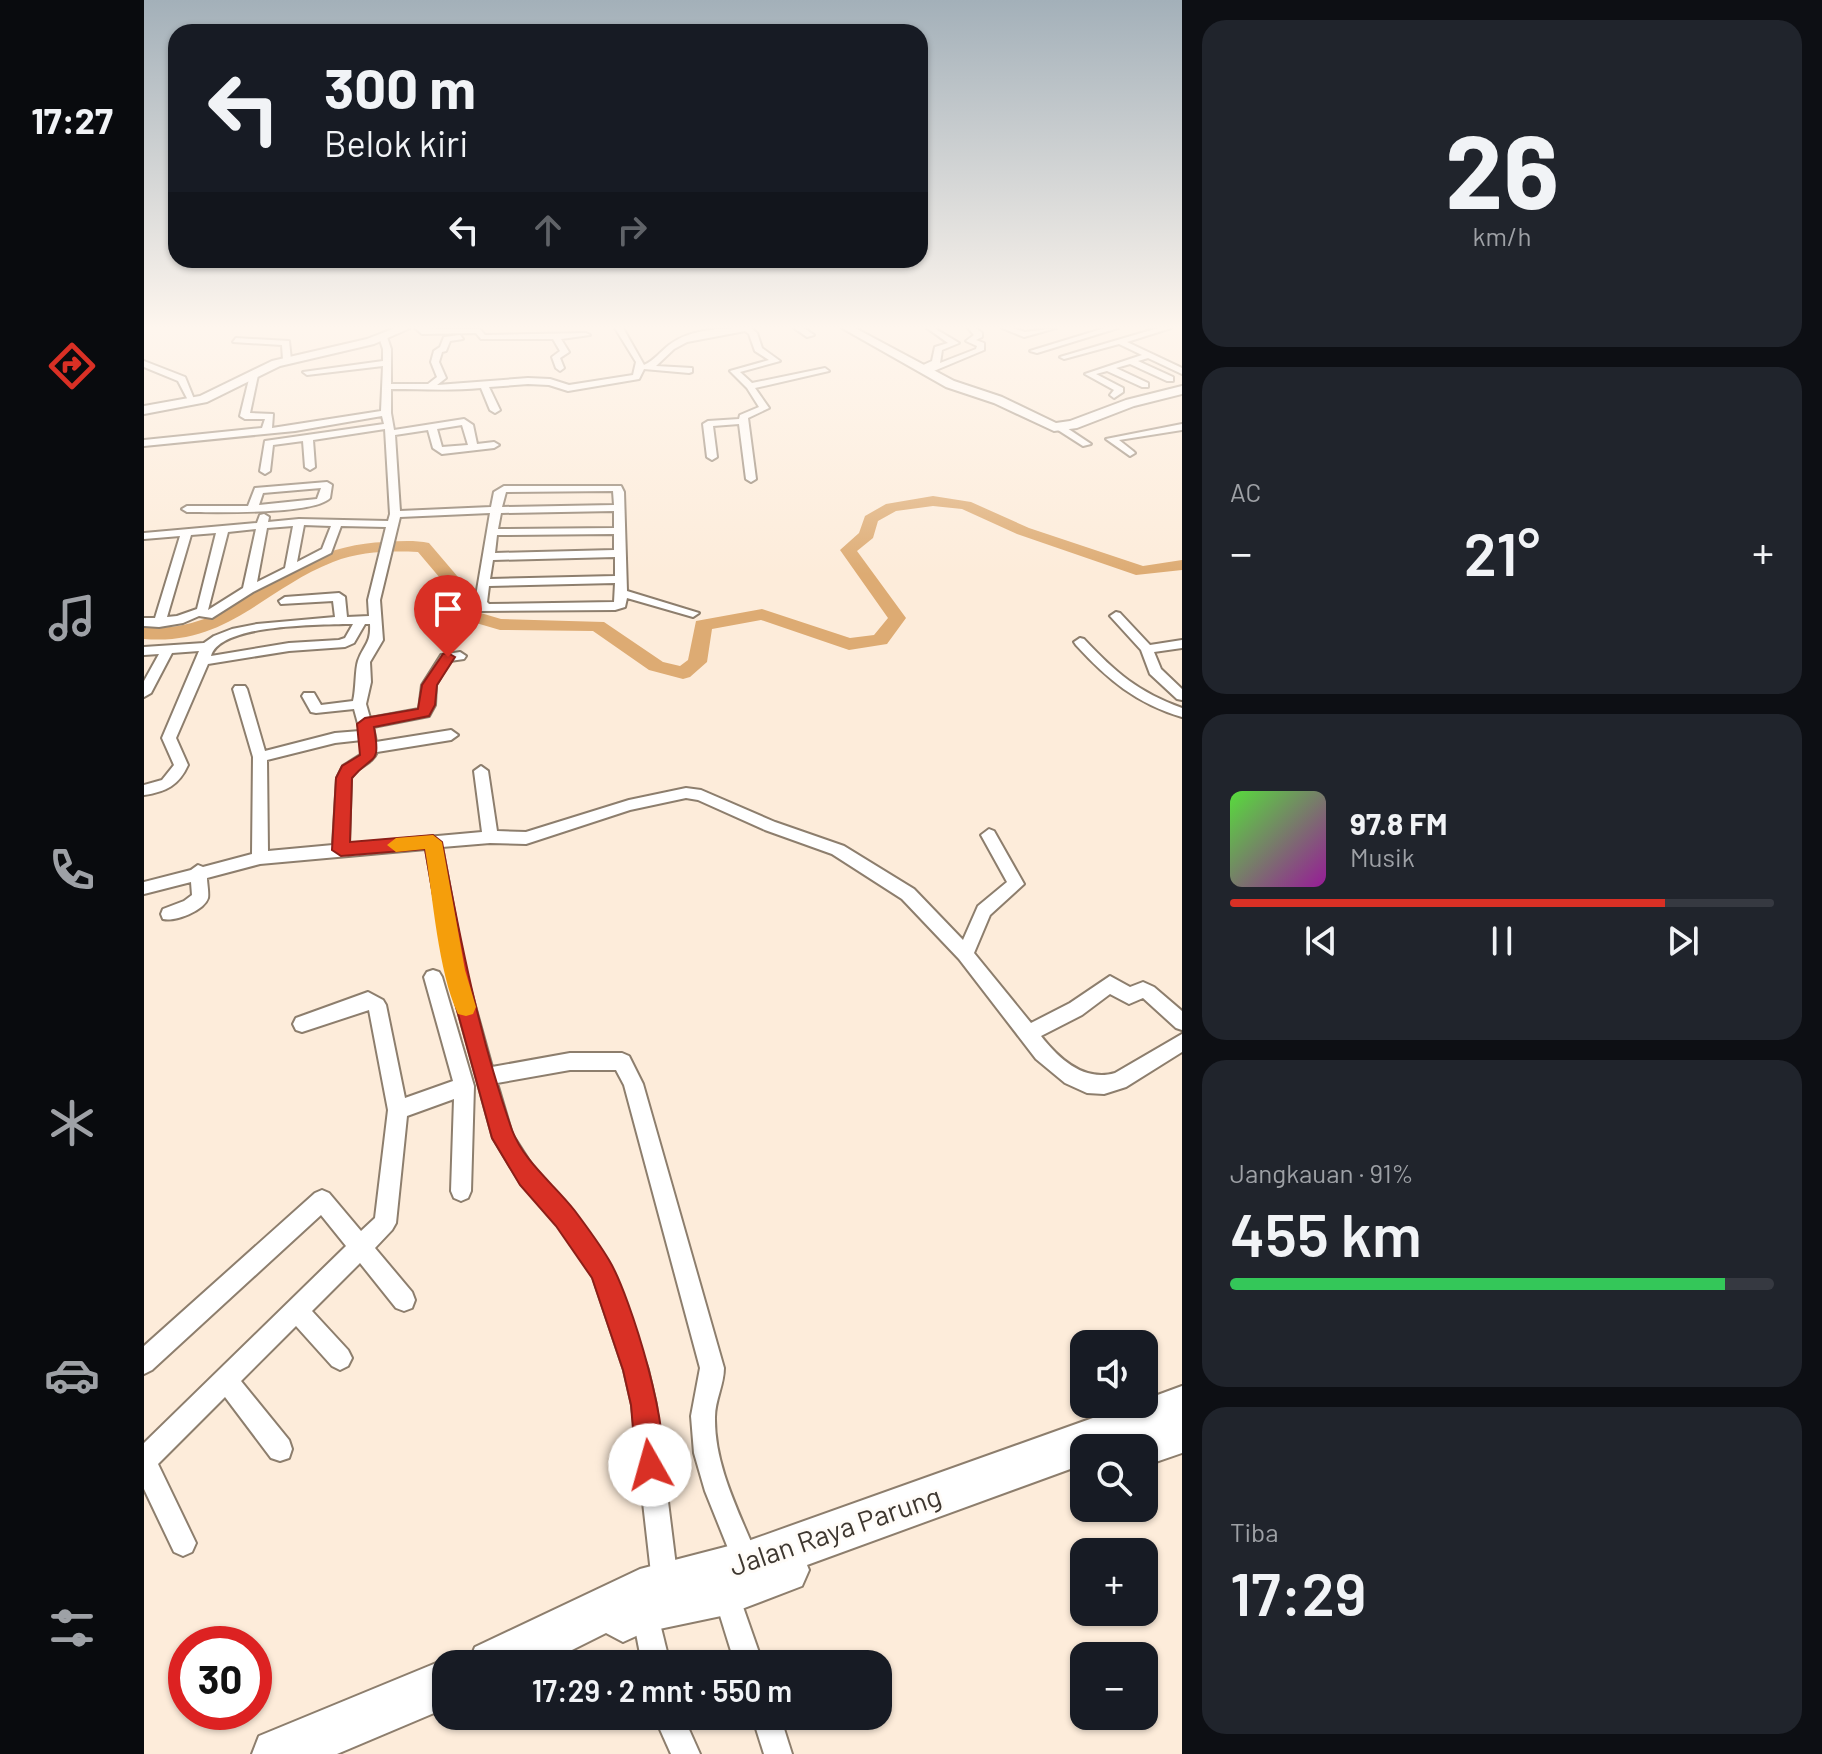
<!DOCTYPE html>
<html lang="id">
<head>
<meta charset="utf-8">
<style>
	:root { --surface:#171b24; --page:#20242c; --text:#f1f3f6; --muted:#9ea1a6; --line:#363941; --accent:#d93025 }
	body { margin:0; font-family:Barlow,sans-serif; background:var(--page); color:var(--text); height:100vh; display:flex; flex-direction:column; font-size:30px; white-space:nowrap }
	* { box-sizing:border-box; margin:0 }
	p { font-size:26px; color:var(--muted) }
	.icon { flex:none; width:44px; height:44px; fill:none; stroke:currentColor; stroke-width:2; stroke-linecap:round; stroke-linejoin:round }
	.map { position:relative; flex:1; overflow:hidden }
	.details { display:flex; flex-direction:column; gap:20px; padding:20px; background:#0d0f14; width:640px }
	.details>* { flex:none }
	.hud { position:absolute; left:24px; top:24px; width:760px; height:244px; border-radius:24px; box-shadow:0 2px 6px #0004; background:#171b24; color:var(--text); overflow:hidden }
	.buttons { position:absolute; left:926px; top:1330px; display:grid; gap:16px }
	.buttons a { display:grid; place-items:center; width:88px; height:88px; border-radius:16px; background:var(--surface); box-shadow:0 2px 6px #0004; font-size:40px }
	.speed { position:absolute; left:24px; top:1626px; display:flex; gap:16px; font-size:40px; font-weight:700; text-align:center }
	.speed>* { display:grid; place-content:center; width:104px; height:104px; border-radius:50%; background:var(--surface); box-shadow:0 2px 6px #0004; line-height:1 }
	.speed .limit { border:12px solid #d22; background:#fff; color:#111 }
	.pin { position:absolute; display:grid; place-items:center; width:68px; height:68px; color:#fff; margin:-82px -34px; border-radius:50% 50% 50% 0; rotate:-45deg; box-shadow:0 0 8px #0007 }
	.pin .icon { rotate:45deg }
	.me { position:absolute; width:88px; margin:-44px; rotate:353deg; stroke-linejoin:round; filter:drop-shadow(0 0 6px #0008) }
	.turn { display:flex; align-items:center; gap:28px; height:168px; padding:0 24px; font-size:36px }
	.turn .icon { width:104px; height:104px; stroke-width:2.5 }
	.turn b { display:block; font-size:56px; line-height:68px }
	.lanes { display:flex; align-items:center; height:76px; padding:0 24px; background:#0003; justify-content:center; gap:40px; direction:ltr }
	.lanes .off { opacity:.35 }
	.big { font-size:60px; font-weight:600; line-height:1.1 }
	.details .tile { flex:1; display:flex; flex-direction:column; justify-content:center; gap:12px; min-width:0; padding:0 28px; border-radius:24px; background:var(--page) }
	.details .dial { align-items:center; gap:0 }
	.dial b { font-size:104px; line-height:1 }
	.song { display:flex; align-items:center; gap:24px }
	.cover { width:96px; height:96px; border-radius:12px; background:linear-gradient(135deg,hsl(110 70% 55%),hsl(300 70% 35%)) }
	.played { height:8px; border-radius:4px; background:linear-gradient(90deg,var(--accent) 80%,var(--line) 80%) }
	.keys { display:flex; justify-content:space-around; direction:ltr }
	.heat { display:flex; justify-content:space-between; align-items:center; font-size:44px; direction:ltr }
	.charge { height:12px; border-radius:6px; background:linear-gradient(90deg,#34c759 91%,var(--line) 0) }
	.trip { position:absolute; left:288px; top:1650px; width:460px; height:80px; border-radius:24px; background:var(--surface); box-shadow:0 2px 6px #0004; font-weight:600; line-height:80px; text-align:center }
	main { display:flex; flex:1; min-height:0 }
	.tabs { display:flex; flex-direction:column; width:144px; justify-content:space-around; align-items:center; background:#090b0e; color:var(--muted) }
	.tabs .icon { width:56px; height:56px }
	.tabs .on { color:var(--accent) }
	.tabs b { font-size:36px; color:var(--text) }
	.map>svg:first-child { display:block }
</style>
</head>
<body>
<main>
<nav class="tabs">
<b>17:27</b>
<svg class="icon on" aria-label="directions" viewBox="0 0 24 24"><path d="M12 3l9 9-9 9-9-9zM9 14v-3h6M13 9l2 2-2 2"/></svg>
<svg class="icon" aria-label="music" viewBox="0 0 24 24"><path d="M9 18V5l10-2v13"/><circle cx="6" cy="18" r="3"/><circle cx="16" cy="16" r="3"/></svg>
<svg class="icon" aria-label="phone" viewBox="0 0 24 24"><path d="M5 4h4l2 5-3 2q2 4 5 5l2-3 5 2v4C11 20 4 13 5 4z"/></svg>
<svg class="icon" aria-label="climate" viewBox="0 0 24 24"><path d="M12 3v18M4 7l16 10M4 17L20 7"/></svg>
<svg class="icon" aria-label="car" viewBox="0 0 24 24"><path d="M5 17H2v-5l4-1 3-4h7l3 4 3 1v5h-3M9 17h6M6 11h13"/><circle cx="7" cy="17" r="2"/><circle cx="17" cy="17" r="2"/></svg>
<svg class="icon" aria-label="filters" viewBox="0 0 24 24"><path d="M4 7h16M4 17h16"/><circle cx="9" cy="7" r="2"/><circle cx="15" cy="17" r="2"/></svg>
</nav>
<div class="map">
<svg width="1038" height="1754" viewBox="0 0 1038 1754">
	<rect width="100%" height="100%" fill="#fdecda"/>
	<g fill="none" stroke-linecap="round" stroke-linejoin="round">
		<!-- river -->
		<path fill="#ddab73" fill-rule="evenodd" d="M 789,496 L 827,502 L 885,528 L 999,566 L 1038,560 L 1038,570 L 992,575 L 873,534 L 818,509 L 789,506 L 752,511 L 734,521 L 729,538 L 713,551 L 762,618 L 743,644 L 705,650 L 617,620 L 568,629 L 563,662 L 546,677 L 539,679 L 505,670 L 449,631 L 356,630 L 298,613 L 295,609 L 296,578 L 274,552 C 246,551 217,551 189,562 C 120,589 83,646 0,639 L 0,627 C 70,633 105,589 163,561 C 188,549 214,543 241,542 C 256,541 271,540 285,543 L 314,577 L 313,606 L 357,619 L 460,622 L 519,662 L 536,666 L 544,660 L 552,621 L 618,609 L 706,638 L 730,635 L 744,618 L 696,550 L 715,533 L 721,516 L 742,504 Z"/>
		<!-- street casing -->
		<g stroke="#8d7e6d" stroke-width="4">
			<g id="street">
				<polygon points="271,328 336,329 341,335 442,333 446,335 417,339 425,352 416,358 420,368 416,371 412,368 408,357 416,351 409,339 337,339 332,333 278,334"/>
				<path d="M 471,328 L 479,328 L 500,365 C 511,360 516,352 525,345 C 547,328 581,328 607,328 L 613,333 L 618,348 L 636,361 L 596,372 L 608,383 L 681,368 L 685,371 L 611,388 L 625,408 L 604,418 L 612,479 L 607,482 L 602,479 L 595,424 L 569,426 L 573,457 L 568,460 L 563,457 L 559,424 L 564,421 L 595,419 L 596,415 L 615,407 L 603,388 L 586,371 L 625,360 L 611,351 L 605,334 L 601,331 L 543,342 L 530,349 L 512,366 L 548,368 L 548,372 L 545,373 L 500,369 L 495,379 L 424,391 L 405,385 L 384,384 L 345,387 L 356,410 L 351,413 L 346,410 L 337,388 C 306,391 278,389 247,389 L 247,413 L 250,430 L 320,419 L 329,425 L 333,444 L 350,442 L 355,445 L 350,448 L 298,454 L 289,448 L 284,430 L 251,435 L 256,511 L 347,507 L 350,492 L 360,486 L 477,486 L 480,492 L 483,591 L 555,613 L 549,617 L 483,598 L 481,607 L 471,610 L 337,611 L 331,602 L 346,513 L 256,517 L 236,600 L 239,640 L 226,662 L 227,682 L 222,704 L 226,718 L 275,709 L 278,685 L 297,655 L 316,652 L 322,656 L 320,659 L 306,661 L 292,685 L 291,705 L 285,716 L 229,727 L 232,742 L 307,730 L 314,735 L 307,740 L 233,752 C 228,765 213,766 207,778 L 205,844 L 338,832 L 330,771 L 337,766 L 344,771 L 353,831 L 382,832 L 485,800 L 542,788 L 557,790 L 631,822 L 700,846 L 770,889 L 819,940 L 834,906 L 863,882 L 837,835 L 845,829 L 850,831 L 880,884 L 846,915 L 830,953 L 887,1023 L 926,1003 L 966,976 L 986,987 L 999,982 L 1010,987 L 1038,1011 L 1038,1030 L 1032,1028 L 999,998 L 985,1004 L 966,994 L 938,1015 L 897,1036 C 915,1059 940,1082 971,1073 L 1038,1034 L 1038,1052 L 982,1087 L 960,1094 L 943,1093 L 921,1083 L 892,1059 L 815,959 L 758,899 L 688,854 L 621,830 L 554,800 L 542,798 L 486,810 L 382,844 L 346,843 L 298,847 L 321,970 L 348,1067 L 426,1053 L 478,1053 L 485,1056 L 499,1084 L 580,1368 C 580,1385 571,1400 571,1417 C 570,1468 598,1517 616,1564 L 612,1573 L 603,1577 L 594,1573 L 561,1491 L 550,1453 L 547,1416 L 556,1368 L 480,1085 L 472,1070 L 426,1070 L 353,1083 L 368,1134 L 391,1170 L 428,1210 L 469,1271 L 504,1370 L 512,1405 L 534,1582 L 530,1591 L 521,1595 L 512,1591 L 508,1582 L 488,1405 L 480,1370 L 449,1277 L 414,1224 L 377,1184 L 349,1138 L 303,970 L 282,849 L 116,864 L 63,878 C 63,883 65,893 64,898 C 60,911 31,922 19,919 L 17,914 L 19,909 L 40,901 L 48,895 L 47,882 L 0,894 L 0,882 L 47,870 L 54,865 L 59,867 L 108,854 L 109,757 L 89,689 L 91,686 L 101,686 L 103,689 L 121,751 L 191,733 L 216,731 L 210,709 L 172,713 L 167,712 L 158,696 L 160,693 L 170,693 L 177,705 L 209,701 C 212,689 211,670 214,661 C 220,644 227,644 226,624 L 221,624 L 210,643 L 201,647 L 145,651 L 64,664 L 32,738 L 44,765 C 35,785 22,792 0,795 L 0,785 L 18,780 L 30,765 L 18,738 L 55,651 L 28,653 L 7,693 L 0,697 L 0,681 L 15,654 L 0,655 L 0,647 L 60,643 L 70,636 L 88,629 L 113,624 L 191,617 L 189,601 L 137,604 L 135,601 L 141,597 L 195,593 L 201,597 L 203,617 L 225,616 L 224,600 L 242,527 L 197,526 L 187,553 L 109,592 L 68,618 L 55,616 L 39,623 L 15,627 L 0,626 L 0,618 L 11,618 L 36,536 L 0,539 L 0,533 L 113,523 L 116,515 L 120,514 L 125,517 L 124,522 L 155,519 L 244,521 L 246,514 L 241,429 L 169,440 L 171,467 L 166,470 L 161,467 L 159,441 L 129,445 L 126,471 L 121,474 L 116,471 L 121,441 L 240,424 L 238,416 L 151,431 L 0,446 L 0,440 L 118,428 L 121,419 L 101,419 L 96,416 L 106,375 L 110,372 L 114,375 L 106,413 L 129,414 L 128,428 L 237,411 L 239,366 L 163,375 L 159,372 L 239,361 L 239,349 L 235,337 L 239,335 L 243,337 L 247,349 L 247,384 L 284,384 L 293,377 L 287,362 L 290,351 L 296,347 L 300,337 L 316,335 L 319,339 L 306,341 L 302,351 L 298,352 L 295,362 L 302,378 L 293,385 L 384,378 L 406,379 L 425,385 L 489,375 L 492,362 ZM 318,425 L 324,445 L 298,447 L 293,429 ZM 469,491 L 470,505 L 358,507 L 362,492 ZM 470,511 L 470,528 L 354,529 L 357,513 ZM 160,525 L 187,526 L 178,549 L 153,562 ZM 149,526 L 141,568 L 113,582 L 123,528 ZM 112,529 L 99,588 L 64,610 L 84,532 ZM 72,533 L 53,609 L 33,616 L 23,617 L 47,535 ZM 470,534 L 470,550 L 351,553 L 353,535 ZM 471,557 L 471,576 L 346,579 L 349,560 ZM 471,583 L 470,602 L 345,604 L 343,602 L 345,586 ZM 202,624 L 209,624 L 201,638 L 195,640 L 145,643 L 67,656 C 76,624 174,625 202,624 ZM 218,740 L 218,754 L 199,766 L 193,778 L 189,845 L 124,851 L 123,760 L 191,743 Z"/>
				<polygon points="650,328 660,328 670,335 663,337"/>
				<polygon points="783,328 790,328 815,343 798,350 796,363 832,349 833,346 822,341 830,335 824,328 832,328 838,333 838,337 832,340 840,343 840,350 785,373 779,373 781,368 777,366 788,361 791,347 804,343"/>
				<polygon points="858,328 869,328 881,332 912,328 880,337"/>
				<polygon points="961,328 974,328 893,353 886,351"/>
				<polygon points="1014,328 1027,328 983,342 1038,368 1038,374 1004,358 994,361 1029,377 1029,381 1023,381 986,364 972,368 1004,383 1004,387 998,387 963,371 952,374 979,388 979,392 970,398 966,395 970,390 941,374 998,355 975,344 920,359 916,357"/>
				<polygon points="92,338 145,341 147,360 143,363 139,360 138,345 89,342"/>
				<polygon points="0,361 41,377 52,404 46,404 34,381 0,367"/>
				<polygon points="1038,424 1038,430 975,440 989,451 991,453 986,456 962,439"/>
				<polygon points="914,426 920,426 947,444 939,446 914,430"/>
				<path d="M 183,482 L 188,485 L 186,498 C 170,515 70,512 43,512 L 38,509 L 43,506 L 104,506 L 111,488 ZM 177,488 L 173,499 L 115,505 L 119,493 Z"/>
				<polygon points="972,612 976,613 1006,645 1038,640 1038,648 1010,652 1017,669 1038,689 1038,700 1033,699 1006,674 997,650 966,616"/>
				<path d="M 936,638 L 940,639 C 972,673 994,692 1038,708 L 1038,717 C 993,704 963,679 932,645 L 930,642 Z"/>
				<polygon points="289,970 295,972 298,977 330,1086 327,1191 324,1198 317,1201 310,1198 307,1191 310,1099 263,1116 252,1223 248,1230 231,1248 268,1292 271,1300 268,1308 260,1311 252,1308 216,1263 168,1311 204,1350 208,1358 204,1366 196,1370 188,1366 152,1326 97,1381 145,1440 148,1449 145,1458 136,1461 127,1458 81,1397 14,1464 52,1543 48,1552 39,1556 30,1552 0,1489 0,1443 202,1246 177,1215 8,1370 0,1374 0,1346 171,1193 178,1190 185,1193 217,1231 231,1218 244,1110 225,1010 158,1032 152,1030 149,1024 152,1018 224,992 239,1000 242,1005 261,1098 309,1081 280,977 283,972"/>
				<polygon points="582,1580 591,1584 619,1664 591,1664 569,1593 573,1584"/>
				<polygon points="501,1600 511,1603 526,1664 498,1664 488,1613 491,1603"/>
				<polygon points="510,1716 539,1716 556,1754 527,1754"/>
				<polygon points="608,1716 636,1716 648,1754 620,1754"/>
			</g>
		</g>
		<!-- secondary casing -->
		<g stroke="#8d7e6d" stroke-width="4">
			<g id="secondary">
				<polygon points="251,328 266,328 230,344 136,366 63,402 0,414 0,406 56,396 128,361 223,339"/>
				<polygon points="698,328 711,328 810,381 858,397 912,423 926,421 982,400 1038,386 1038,394 990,406 933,428 910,431 850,403 802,387"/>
			</g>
		</g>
		<!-- highway casing -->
		<g stroke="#8d7e6d" stroke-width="4">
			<g id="highway">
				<polygon points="1038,1386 1038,1453 1000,1466 1000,1448 940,1448 940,1464 663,1565 665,1570 658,1586 582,1615 501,1632 479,1642 462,1633 400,1664 324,1664 331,1647 496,1569 604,1541 988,1404 1000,1404 1000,1400"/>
				<polygon points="302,1659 315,1664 302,1664 302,1708 193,1754 108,1754 115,1736"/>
			</g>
		</g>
		<!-- street -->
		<use href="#street" fill="#fff" fill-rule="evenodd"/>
		<!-- secondary -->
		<use href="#secondary" fill="#fff" fill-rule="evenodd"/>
		<!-- highway -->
		<use href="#highway" fill="#fff" fill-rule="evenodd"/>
	</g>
	<!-- sky -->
	<linearGradient id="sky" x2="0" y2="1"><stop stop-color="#a3b0b9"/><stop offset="0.57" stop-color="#fef6ee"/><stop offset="1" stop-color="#fef6ee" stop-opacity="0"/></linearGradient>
	<rect width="1038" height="574" fill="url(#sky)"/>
	<!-- route -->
	<path fill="#d93025" stroke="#8d1f18" stroke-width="2" d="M 304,653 L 311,657 L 293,685 L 291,705 L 285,716 L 230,727 C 237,767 229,753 208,778 L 206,842 L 289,835 L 298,842 C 316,939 335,1036 368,1130 C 380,1162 410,1184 431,1211 C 443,1227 455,1243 465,1260 C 486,1294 531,1440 516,1475 L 506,1479 L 496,1475 L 492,1465 L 487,1405 L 479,1370 L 448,1278 L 412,1226 L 376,1185 L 348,1138 L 302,970 L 281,849 L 197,856 L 188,850 L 192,778 L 198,766 L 216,755 L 213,724 L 221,718 L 274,709 L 278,685 L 299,654 Z"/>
	<!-- slow -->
	<path fill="#f59e0b" d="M 289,835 L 298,842 L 321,970 L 332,1007 L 329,1014 L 322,1016 L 314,1014 C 294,971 289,897 281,849 L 252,852 L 243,845 L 252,838 Z"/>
	<g text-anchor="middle" stroke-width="6" stroke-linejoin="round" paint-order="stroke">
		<!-- near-street labels -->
		<g font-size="28" fill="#3e3730" stroke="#fffcf8">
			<text transform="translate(691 1531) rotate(-19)" y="10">Jalan Raya Parung</text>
		</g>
	</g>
</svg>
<div class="buttons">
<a><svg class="icon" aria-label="sound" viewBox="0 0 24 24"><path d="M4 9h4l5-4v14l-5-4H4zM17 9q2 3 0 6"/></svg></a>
<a><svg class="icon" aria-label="search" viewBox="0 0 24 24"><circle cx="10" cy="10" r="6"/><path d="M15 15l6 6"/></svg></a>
<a>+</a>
<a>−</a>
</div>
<div class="speed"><div class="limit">30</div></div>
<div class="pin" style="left:304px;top:657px;background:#d93025"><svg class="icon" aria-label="arrive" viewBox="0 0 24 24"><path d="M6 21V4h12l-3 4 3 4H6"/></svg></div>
<svg class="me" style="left:506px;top:1465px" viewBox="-20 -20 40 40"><circle r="19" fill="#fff"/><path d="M0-13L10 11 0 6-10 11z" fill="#d93025"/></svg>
<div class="trip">17:29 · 2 mnt · 550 m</div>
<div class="hud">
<div class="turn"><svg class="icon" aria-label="left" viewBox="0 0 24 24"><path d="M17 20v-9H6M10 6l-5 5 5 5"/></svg><div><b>300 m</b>Belok kiri</div></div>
<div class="lanes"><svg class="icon" aria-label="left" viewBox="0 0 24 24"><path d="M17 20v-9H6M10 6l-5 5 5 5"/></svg><svg class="icon off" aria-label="ahead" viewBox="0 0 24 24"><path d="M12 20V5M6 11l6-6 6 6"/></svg><svg class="icon off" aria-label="right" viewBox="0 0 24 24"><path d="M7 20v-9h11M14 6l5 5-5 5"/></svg></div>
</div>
</div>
<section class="details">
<div class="tile dial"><b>26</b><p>km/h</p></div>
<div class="tile"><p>AC</p>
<div class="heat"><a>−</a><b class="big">21°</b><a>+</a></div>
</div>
<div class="tile">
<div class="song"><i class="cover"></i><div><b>97.8 FM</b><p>Musik</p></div></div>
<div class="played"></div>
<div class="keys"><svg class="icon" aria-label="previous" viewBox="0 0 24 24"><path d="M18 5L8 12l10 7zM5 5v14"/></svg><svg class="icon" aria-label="pause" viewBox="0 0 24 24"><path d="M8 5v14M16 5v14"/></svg><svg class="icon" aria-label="next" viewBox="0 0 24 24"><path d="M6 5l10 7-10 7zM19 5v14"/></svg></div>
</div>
<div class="tile"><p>Jangkauan · 91%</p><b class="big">455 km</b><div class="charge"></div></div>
<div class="tile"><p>Tiba</p><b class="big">17:29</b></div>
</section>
</main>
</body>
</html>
